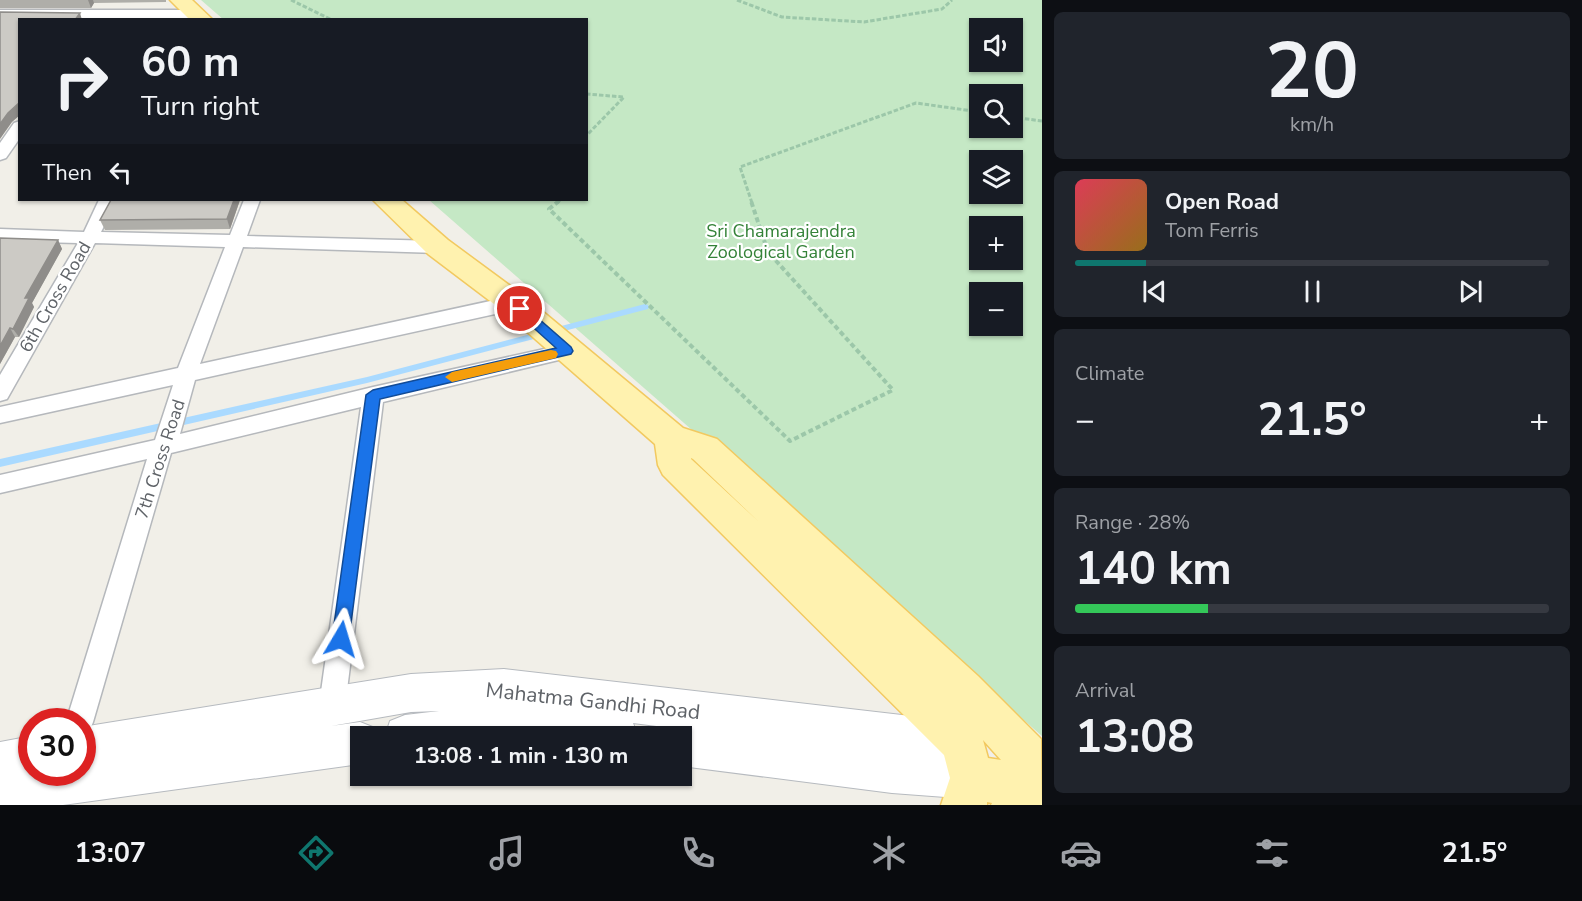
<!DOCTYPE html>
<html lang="en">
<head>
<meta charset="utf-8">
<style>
	:root { --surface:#171b24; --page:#20242c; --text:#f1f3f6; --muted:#9ea1a6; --line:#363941; --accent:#0f766e }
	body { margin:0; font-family:"Nunito Sans",sans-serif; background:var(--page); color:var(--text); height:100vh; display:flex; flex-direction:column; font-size:22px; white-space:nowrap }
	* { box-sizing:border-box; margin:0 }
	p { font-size:20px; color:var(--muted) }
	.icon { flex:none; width:33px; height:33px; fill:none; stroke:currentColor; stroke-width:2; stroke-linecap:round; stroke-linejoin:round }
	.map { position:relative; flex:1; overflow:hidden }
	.sheet { display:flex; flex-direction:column; gap:12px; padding:12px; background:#0d0f14; width:540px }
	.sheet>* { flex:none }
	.banner { position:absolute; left:18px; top:18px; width:570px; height:183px; border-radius:0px; box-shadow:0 2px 4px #0004; background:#171b24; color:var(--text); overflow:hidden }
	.buttons { position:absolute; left:969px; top:18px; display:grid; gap:12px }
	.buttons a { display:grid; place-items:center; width:54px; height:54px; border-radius:0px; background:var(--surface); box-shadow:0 2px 4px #0004; font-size:30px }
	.speed { position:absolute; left:18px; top:708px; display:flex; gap:12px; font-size:30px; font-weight:700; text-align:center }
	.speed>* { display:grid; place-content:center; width:78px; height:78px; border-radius:50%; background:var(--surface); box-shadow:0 2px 4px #0004; line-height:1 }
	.speed .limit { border:9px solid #d22; background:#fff; color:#111 }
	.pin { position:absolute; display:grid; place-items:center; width:51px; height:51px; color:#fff; margin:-26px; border:3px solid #fff; border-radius:50%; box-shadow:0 2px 6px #0007 }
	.me { position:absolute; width:66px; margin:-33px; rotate:7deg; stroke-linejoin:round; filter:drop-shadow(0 0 4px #0008) }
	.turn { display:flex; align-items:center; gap:21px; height:126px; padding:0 24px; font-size:27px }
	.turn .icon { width:78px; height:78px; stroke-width:2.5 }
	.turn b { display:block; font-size:42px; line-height:51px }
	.then { display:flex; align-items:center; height:57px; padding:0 24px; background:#0003; gap:12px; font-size:22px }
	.big { font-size:45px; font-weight:700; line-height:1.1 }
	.sheet .tile { flex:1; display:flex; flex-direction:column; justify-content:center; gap:9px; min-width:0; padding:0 21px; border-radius:9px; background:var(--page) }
	.sheet .dial { align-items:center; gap:0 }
	.dial b { font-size:78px; line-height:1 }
	.song { display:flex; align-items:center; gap:18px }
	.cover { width:72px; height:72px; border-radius:9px; background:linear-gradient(135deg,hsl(350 70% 55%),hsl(40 70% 35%)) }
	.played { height:6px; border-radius:3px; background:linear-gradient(90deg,var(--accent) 15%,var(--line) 15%) }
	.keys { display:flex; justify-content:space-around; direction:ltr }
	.heat { display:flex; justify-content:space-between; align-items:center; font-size:33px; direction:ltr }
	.charge { height:9px; border-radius:4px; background:linear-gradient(90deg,#34c759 28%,var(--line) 0) }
	.trip { position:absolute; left:350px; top:726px; width:342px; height:60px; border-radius:0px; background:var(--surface); box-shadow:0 2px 4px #0004; font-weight:700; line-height:60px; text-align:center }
	.menu { display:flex; height:96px; justify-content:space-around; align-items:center; background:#090b0e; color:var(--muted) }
	.menu .icon { width:42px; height:42px }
	.menu .selected { color:var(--accent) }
	.menu b { font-size:27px; color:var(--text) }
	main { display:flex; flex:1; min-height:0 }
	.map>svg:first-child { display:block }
</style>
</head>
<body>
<main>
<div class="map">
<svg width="1042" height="805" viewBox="0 0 1042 805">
	<rect width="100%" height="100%" fill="#f1efe8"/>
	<!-- green -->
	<path fill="#c5e8c5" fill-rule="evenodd" d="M 201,0 L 1042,0 L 1042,736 L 429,200 L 586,200 L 586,20 L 224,20 ZM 980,28 L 1012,28 L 1012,62 L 980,62 ZM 980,94 L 1012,94 L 1012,128 L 980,128 ZM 980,160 L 1012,160 L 1012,194 L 980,194 ZM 980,226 L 1012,226 L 1012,260 L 980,260 ZM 980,292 L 1012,292 L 1012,326 L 980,326 Z"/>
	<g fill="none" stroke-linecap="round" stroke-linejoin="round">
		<!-- stream -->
		<polygon fill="#aadaff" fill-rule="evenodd" points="645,304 648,305 649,307 648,309 367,383 0,467 0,459 367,377"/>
		<!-- minor casing -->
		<g stroke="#b5b8bc" stroke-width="3">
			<g id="minor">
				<polygon points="0,10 197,10 204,14 202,20 0,18"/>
				<polygon points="20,121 20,138 6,158 0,160 0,143 14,123"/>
				<polygon points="99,200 117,200 101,232 230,235 244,200 260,200 247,236 438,241 444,243 447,247 444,251 438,253 243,247 200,364 513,296 520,298 523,303 520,308 513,310 195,380 180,434 373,387 567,344 574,346 577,351 574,356 567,358 383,402 345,706 342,715 332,719 322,715 319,706 361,407 171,453 93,722 89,732 82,734 82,722 66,722 147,459 0,493 0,475 155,440 173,385 0,423 0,407 178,368 225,247 95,243 7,399 0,401 0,375 78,243 0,241 0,229 84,232"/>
			</g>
		</g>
		<!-- secondary casing -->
		<g stroke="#b6babf" stroke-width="2">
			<polygon id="secondary" points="504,669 962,722 977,728 983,743 975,758 987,763 993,778 987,793 972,799 892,793 681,766 681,736 664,736 666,730 672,728 633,723 638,736 385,736 390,721 405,715 439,711 411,712 331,726 360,722 375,728 378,736 360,736 360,764 63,805 0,805 0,742 32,736 32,772 82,772 82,727 411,674"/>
		</g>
		<!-- primary casing -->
		<g stroke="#f2c960" stroke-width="3">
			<g id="primary">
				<polygon points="170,0 192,0 213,20 190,20"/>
				<path d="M 373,200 L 402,200 L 448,240 L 524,296 L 683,428 L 717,439 L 978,676 L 1041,739 L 1042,805 L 991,805 L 992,803 L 987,802 L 987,805 L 941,805 L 950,778 L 944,755 L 663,475 L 658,465 L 655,444 L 502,310 L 428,254 ZM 691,458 L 693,459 L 759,522 L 691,459 ZM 983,740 L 1001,760 L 988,758 Z"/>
			</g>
		</g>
		<!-- path-far1 -->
		<g stroke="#9cc7a9" stroke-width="3" stroke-dasharray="4.5 2" stroke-linecap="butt">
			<polyline points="291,0 332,20"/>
			<polyline points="737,0 782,17 864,22 942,9 952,0"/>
			<polyline points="586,94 624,97 586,136"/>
			<polyline points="1012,117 1042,121"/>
			<polyline points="557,203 560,200"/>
			<polyline points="752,203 740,167 916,103 980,112"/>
		</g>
		<!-- path -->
		<polyline stroke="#9cc7a9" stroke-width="4" stroke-dasharray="5 3" stroke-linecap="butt" points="559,201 549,209 790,441 893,390 768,252 751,201"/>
		<!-- minor -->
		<use href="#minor" fill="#fff" fill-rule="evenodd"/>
		<!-- secondary -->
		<use href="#secondary" fill="#fff" fill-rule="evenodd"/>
		<!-- primary -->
		<use href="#primary" fill="#fff2af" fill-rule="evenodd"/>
	</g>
	<!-- wall -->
	<g fill="#afaea9">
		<polygon points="0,0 166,0 166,2 94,3 91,8 0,8"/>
		<polygon points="111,200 240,200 230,229 105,230 100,220"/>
		<polygon points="0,238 58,240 62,249 32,303 34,307 19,337 15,337 0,364"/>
	</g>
	<!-- shaded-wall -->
	<g fill="#8f8d8a">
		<polygon points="88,0 93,0 94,3 91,8"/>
		<polygon points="80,13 82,20 75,20"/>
		<polygon points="20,102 20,115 12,122 0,139 0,124 8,113"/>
		<polygon points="234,200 240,200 230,229 227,219"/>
		<polygon points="58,240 62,249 32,303 34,307 19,337 13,329 25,298"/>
		<polygon points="10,328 15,337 0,364 0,346"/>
	</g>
	<!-- building -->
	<g fill="#cccac5" stroke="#8f8d8a" stroke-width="1.5">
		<polygon points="0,12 80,13 75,20 20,20 20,102 8,113 0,124"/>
		<polygon points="111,200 234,200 227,219 100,220"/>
		<polygon points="0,238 58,240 25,298 29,298 13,329 10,328 0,346"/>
	</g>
	<!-- route -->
	<polygon fill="#1a73e8" stroke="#114b97" stroke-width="1.5" points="520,304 524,306 571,347 573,351 571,354 380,399 349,639 347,645 341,647 335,645 332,639 366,395 373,390 556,348 516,312 514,309 516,306"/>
	<!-- slow -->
	<polygon fill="#f59e0b" points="551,350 556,351 558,354 556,358 452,382 445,377 452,372"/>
	<g text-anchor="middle" stroke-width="4.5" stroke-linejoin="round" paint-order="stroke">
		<!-- park labels -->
		<g font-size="18" fill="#348238" stroke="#fff">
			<text x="781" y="237">Sri Chamarajendra<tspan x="781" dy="21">Zoological Garden</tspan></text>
		</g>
		<!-- street labels -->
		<g font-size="18" fill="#5f6368" stroke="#fff">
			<text transform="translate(55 297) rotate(-60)" y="6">6th Cross Road</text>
			<text transform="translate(160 459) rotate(-72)" y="6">7th Cross Road</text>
		</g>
		<!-- near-street labels -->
		<g font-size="21" fill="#5f6368" stroke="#fff">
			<text transform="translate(593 701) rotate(6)" y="7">Mahatma Gandhi Road</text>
		</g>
	</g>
</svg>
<div class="buttons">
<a><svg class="icon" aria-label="sound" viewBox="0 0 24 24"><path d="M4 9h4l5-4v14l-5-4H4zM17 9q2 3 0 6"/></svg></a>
<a><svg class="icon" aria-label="search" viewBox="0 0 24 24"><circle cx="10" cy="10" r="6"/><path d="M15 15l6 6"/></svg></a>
<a><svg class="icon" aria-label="layers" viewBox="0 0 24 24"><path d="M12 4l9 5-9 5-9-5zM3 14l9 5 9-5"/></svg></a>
<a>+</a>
<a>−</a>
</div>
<div class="speed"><div class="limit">30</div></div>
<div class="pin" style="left:520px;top:309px;background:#d93025"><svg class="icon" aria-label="arrive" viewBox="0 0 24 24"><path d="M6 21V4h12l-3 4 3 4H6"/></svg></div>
<svg class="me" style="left:341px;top:639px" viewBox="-20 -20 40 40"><path d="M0-17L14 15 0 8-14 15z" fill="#1a73e8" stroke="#fff" stroke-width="4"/></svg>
<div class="trip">13:08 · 1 min · 130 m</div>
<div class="banner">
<div class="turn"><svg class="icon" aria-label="right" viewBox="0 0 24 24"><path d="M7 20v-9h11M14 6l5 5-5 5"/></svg><div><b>60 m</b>Turn right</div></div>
<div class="then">Then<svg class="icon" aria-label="left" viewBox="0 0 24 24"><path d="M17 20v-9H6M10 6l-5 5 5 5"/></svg></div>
</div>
</div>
<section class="sheet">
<div class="tile dial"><b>20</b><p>km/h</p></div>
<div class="tile">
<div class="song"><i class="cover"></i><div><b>Open Road</b><p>Tom Ferris</p></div></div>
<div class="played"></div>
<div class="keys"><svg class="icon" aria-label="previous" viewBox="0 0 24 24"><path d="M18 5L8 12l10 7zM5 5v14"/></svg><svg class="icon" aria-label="pause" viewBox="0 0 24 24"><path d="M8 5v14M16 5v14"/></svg><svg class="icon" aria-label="next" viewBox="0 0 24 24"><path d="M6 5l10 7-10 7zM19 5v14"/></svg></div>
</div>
<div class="tile"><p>Climate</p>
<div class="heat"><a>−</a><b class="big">21.5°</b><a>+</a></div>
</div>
<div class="tile"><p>Range · 28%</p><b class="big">140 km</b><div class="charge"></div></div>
<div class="tile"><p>Arrival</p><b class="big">13:08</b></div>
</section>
</main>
<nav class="menu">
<b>13:07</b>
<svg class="icon selected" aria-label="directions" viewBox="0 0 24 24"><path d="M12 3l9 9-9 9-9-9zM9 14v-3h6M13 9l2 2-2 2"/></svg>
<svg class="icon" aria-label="music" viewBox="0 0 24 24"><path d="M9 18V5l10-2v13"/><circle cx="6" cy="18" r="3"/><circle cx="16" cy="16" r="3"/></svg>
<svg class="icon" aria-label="phone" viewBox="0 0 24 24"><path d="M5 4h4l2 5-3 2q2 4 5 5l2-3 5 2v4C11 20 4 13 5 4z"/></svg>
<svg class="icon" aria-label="climate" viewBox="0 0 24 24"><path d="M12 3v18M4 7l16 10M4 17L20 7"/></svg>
<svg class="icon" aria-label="car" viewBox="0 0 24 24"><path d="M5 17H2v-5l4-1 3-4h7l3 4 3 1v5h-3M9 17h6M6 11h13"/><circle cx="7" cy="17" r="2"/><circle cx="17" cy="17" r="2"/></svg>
<svg class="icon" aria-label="filters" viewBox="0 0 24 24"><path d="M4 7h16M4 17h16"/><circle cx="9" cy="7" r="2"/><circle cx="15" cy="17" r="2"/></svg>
<b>21.5°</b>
</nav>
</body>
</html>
